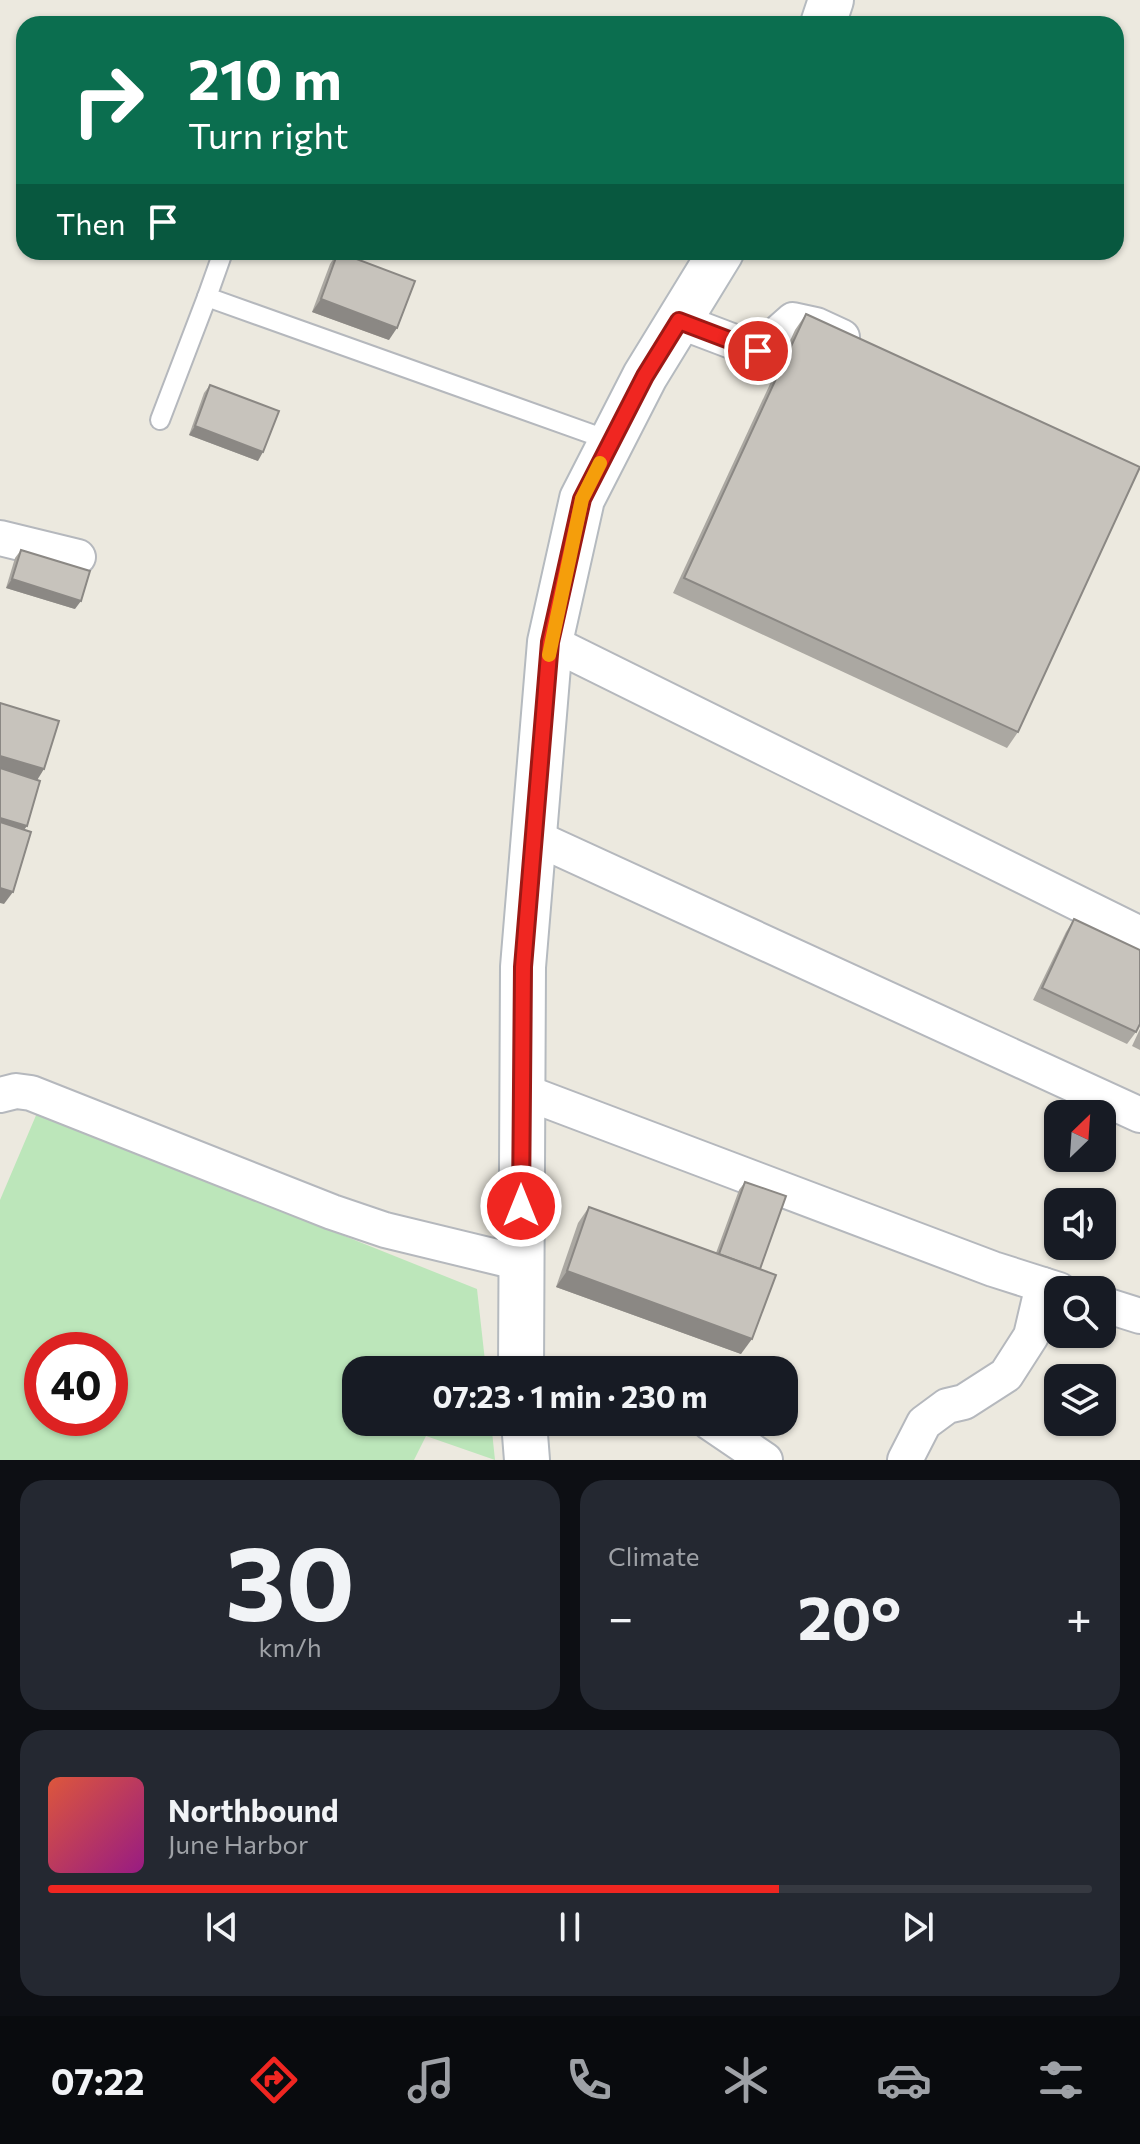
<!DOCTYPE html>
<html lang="en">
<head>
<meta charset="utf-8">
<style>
	:root { --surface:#171b24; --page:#242831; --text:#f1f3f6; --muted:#9ea1a6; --line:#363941; --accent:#f02621 }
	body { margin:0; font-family:Commissioner,sans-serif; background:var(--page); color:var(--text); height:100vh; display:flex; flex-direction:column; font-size:30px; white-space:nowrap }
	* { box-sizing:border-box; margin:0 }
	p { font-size:26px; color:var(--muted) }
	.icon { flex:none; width:44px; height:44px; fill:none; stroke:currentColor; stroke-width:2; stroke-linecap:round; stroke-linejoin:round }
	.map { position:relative; height:1460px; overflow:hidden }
	.sheet { display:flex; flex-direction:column; gap:20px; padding:20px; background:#0d0f14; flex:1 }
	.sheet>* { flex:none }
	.hud { position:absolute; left:16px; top:16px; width:1108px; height:244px; border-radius:24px; box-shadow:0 2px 6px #0004; background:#0b6e4f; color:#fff; overflow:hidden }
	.needle { width:52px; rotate:25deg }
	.fabs { position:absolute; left:1044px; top:1100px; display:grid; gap:16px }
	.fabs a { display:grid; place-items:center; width:72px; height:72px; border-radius:16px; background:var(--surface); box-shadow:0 2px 6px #0004; font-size:40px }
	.speed { position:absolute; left:24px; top:1332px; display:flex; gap:16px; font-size:40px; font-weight:700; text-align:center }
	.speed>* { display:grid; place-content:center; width:104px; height:104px; border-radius:50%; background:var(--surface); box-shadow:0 2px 6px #0004; line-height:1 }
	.speed .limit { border:12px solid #d22; background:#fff; color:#111 }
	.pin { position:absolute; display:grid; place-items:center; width:68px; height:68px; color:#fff; margin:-34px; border:4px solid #fff; border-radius:50%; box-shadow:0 2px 8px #0007 }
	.me { position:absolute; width:88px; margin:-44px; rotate:0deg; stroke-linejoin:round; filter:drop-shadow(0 0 6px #0008) }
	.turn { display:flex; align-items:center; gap:28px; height:168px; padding:0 40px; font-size:36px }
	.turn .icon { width:104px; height:104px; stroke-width:2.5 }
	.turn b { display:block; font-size:56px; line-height:68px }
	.then { display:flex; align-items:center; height:76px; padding:0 40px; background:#0003; gap:16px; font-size:30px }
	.big { font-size:60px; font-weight:700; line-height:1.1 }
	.sheet .widget { flex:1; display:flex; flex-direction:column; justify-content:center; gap:12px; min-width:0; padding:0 28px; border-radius:24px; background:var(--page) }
	.sheet .dial { align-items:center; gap:0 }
	.dial b { font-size:104px; line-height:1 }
	.song { display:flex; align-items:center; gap:24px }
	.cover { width:96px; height:96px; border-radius:12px; background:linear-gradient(135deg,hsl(10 70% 55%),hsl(310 70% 35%)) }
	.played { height:8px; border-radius:4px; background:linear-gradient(90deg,var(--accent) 70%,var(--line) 70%) }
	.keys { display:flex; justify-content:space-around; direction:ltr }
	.heat { display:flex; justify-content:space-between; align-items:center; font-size:44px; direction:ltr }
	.sheet .tiles { flex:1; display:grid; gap:20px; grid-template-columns:1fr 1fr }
	.widget:last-child { grid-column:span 2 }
	.trip { position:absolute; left:342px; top:1356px; width:456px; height:80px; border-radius:24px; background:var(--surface); box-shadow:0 2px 6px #0004; font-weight:700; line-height:80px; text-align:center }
	.tab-bar { display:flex; height:128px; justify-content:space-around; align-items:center; background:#090b0e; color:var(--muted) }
	.tab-bar .icon { width:56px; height:56px }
	.tab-bar .active { color:var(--accent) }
	.tab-bar b { font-size:36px; color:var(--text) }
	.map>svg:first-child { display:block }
</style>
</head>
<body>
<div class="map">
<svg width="1140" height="1460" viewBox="0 0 1140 1460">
	<rect width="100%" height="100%" fill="#ece9df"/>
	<!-- green -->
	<path fill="#bce6ba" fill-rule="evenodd" d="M 37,1113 L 477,1289 L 486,1370 L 356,1370 L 356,1422 L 491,1422 L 495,1460 L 426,1436 L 414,1460 L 0,1460 L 0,1200 ZM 42,1350 L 110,1350 L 110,1418 L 42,1418 Z"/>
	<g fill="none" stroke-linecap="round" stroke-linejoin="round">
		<!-- lane casing -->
		<g stroke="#b5b8bd" stroke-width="22">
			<g id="lane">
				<polyline points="223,252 207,297 611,441"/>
				<polyline points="160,420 207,297"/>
			</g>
		</g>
		<!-- street casing -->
		<g stroke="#b5b8bd" stroke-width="38">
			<g id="street">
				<polyline points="679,321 758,351 793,320 816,325 842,337"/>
				<polyline points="0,538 78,557"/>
				<polyline points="550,642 1140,934"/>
				<polyline points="534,837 1140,1115"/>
				<polyline points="522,1091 993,1269 1059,1290"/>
				<polyline points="0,1095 16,1091 31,1093 332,1212 385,1230 521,1263"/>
				<polyline points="1102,1304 1140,1316"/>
				<polyline points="709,1422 765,1460"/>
				<polyline points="905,1460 924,1423 947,1406 964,1402 1006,1375 1031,1336 1043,1285"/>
			</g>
		</g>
		<!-- secondary casing -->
		<g stroke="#b5babf" stroke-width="48">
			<g id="secondary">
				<polyline points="823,24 831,0"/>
				<polyline points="521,1370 523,967 550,642 582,499 645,376 721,252"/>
				<polyline points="524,1422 527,1460"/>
			</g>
		</g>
		<!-- lane -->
		<use href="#lane" stroke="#fff" stroke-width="18"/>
		<!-- street -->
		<use href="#street" stroke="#fff" stroke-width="34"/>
		<!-- secondary -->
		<use href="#secondary" stroke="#fff" stroke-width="44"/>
	</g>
	<!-- wall -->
	<g fill="#aba8a2">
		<polygon points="338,252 389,340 312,312 330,264"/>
		<polygon points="806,314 1018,732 1007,748 673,593 795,330"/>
		<polygon points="210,385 258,461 189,435 204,393"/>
		<polygon points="21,550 75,609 6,588 15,558"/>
		<polygon points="1074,919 1136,1032 1127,1044 1033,1000 1066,932"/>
		<polygon points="1140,1029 1140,1050 1132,1046"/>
		<polygon points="745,1182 760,1269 741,1354 556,1287 578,1223 589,1207 716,1253 739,1190"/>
	</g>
	<!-- shaded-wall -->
	<g fill="#8b8884">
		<polygon points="321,299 397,328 389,340 312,312"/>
		<polygon points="195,426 263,452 258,461 189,435"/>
		<polygon points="12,579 81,601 75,609 6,588"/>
		<polygon points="0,756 44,769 36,782 0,770"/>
		<polygon points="0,818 27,826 18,838 0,833"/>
		<polygon points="0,888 13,892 4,904 0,903"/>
		<polygon points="567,1271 752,1339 741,1354 556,1287"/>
	</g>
	<!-- building -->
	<g fill="#c7c3bc" stroke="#8b8884" stroke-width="2">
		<polygon points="338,252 415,281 397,328 321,299"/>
		<polygon points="806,314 1140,467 1018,732 684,578"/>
		<polygon points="210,385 279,411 263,452 195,426"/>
		<polygon points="21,550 90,571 81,601 12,579"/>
		<polygon points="0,703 59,721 44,769 0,756"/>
		<polygon points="0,768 40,781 27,826 0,818"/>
		<polygon points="0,822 31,832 13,892 0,888"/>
		<polygon points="1074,919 1140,950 1140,1024 1136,1032 1042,988"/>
		<polygon points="745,1182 786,1196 760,1269 719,1254"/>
		<polygon points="589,1207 776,1275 752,1339 567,1271"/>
	</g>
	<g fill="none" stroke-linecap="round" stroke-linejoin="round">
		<!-- route casing -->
		<g stroke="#9c1915" stroke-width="20">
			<polyline id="route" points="521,1206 523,967 550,642 582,499 645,376 679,321 758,351"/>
		</g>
		<!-- route -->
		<use href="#route" stroke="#f02621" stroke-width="14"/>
		<!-- slow -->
		<polyline stroke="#f59e0b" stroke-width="14" points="549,655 582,499 600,463"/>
	</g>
</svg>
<div class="fabs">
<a><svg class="needle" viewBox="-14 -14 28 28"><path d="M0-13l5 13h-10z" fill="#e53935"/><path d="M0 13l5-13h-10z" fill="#9ea1a6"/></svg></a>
<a><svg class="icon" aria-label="sound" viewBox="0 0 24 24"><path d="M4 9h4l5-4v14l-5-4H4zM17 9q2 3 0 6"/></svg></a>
<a><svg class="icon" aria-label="search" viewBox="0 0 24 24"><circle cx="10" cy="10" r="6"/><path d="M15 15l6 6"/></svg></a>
<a><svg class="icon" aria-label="layers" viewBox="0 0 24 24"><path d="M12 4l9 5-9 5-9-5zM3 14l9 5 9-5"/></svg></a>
</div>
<div class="speed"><div class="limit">40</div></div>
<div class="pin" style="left:758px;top:351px;background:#d93025"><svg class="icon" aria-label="arrive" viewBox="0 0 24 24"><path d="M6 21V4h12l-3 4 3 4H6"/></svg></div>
<svg class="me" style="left:521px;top:1206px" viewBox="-20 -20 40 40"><circle r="17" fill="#f02621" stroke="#fff" stroke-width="3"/><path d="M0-11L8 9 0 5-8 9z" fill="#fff"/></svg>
<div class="trip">07:23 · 1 min · 230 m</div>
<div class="hud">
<div class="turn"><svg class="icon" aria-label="right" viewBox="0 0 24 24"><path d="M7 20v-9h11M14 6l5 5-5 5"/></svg><div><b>210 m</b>Turn right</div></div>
<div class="then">Then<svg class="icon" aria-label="arrive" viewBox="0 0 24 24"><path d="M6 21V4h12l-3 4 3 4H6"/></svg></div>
</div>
</div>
<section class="sheet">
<div class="tiles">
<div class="widget dial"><b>30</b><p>km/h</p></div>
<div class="widget"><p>Climate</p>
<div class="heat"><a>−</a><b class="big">20°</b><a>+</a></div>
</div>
<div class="widget">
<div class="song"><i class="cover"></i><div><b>Northbound</b><p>June Harbor</p></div></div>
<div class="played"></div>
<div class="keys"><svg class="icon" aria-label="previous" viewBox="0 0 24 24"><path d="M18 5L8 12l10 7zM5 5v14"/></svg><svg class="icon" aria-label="pause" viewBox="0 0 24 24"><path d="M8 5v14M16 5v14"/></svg><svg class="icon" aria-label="next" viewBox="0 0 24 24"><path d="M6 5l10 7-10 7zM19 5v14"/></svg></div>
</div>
</div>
</section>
<nav class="tab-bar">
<b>07:22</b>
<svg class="icon active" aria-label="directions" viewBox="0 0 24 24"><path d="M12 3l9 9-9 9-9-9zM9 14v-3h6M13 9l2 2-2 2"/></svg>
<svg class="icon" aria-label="music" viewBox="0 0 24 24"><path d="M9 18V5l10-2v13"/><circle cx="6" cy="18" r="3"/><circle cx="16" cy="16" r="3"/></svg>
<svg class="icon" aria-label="phone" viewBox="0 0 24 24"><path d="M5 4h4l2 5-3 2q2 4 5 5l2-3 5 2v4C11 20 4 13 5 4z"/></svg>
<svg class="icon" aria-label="climate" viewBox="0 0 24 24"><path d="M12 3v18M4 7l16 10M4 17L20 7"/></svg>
<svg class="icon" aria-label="car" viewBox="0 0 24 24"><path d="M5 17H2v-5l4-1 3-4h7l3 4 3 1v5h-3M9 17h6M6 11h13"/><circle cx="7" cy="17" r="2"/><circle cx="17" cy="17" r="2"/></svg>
<svg class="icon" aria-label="filters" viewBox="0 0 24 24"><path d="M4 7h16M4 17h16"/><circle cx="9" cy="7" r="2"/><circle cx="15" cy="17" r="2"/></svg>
</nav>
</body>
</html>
